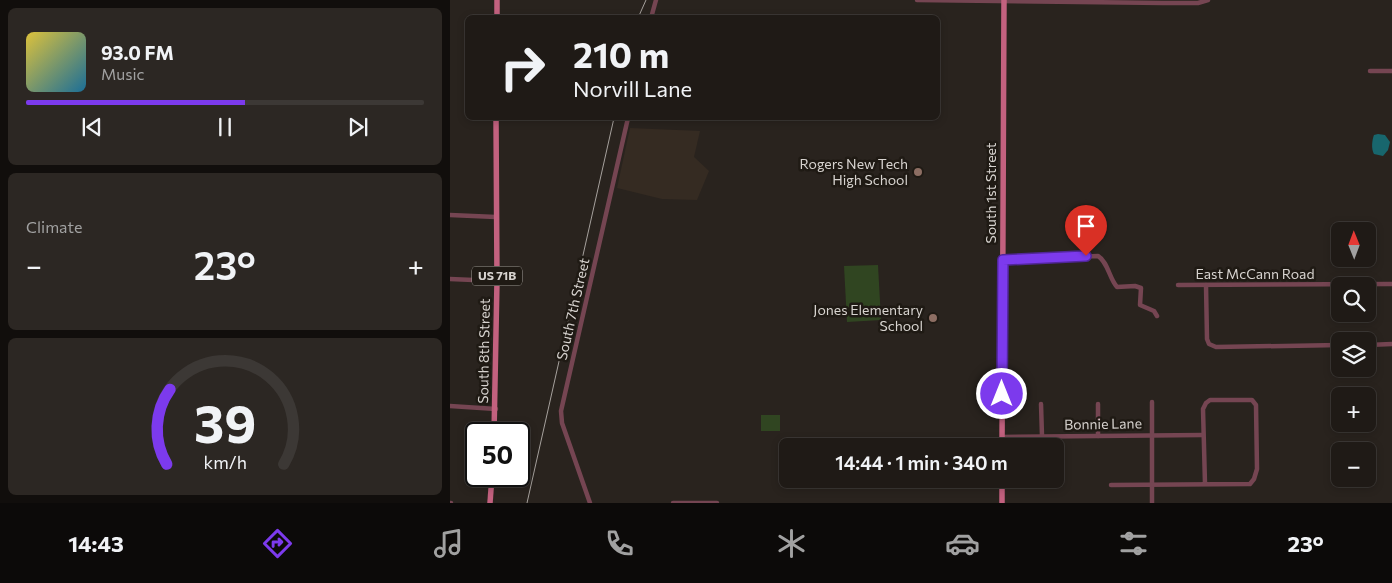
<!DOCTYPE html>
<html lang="en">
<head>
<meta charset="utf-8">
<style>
	:root { --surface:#1f1a16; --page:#2c2723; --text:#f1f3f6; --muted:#a1a1a1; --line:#3c3835; --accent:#7c3aed }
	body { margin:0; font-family:Commissioner,sans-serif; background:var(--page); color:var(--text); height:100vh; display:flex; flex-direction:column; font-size:19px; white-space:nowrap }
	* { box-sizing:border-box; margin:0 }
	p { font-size:16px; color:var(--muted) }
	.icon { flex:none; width:28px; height:28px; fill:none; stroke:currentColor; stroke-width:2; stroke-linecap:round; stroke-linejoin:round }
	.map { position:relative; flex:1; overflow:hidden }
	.sheet { display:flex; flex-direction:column; gap:8px; padding:8px; background:#110e0c; width:450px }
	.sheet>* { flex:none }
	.hud { position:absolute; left:15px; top:15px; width:475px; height:105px; border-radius:8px; box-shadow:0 2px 8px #0003,0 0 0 1px var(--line); background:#1f1a16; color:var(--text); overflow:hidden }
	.needle { width:32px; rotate:359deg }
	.tools { position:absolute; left:881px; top:222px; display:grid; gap:10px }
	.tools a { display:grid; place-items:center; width:45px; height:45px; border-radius:8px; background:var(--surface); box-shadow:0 2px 8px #0003,0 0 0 1px var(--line); font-size:25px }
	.speed { position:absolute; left:15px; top:422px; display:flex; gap:10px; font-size:25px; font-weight:700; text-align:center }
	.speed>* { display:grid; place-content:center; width:65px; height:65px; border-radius:50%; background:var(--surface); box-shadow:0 2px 8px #0003,0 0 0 1px var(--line); line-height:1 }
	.speed .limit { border:2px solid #111; border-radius:8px; background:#fff; color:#111 }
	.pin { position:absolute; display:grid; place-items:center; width:42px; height:42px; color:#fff; margin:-51px -21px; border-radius:50% 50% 50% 0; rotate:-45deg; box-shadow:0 0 5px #0007 }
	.pin .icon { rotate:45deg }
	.me { position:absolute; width:55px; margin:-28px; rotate:0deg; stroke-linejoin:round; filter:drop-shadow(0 0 4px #0008) }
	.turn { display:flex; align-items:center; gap:18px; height:105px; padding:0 25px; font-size:22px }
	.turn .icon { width:65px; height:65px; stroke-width:2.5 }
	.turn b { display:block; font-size:35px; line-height:42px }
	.big { font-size:38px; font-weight:600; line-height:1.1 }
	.sheet .widget { flex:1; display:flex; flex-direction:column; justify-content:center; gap:8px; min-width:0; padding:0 18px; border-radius:8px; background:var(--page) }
	.sheet .dial { align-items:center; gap:0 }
	.dial svg { height:130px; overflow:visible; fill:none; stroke:var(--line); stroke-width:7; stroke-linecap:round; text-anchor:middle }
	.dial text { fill:var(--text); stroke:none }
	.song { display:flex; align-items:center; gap:15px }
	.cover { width:60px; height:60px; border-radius:8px; background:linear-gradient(135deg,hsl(50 70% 55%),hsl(200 70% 35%)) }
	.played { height:5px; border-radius:2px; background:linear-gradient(90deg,var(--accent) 55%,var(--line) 55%) }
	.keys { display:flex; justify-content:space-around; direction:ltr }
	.heat { display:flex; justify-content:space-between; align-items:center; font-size:28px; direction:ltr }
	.trip { position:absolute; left:329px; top:438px; width:285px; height:50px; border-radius:8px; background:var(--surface); box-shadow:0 2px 8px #0003,0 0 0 1px var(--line); font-weight:600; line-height:50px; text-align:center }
	.dock { display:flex; height:80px; justify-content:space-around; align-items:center; background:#0c0a09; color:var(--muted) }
	.dock .icon { width:35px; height:35px }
	.dock .current { color:var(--accent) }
	.dock b { font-size:22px; color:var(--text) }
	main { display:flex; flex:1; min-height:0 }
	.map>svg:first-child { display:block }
</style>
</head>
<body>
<main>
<section class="sheet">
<div class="widget">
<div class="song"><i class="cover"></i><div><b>93.0 FM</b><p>Music</p></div></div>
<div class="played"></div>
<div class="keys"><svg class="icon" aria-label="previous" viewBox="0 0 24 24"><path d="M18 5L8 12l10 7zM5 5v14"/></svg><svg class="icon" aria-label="pause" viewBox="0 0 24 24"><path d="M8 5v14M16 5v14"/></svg><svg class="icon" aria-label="next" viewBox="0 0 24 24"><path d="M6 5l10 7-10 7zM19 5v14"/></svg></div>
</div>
<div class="widget"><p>Climate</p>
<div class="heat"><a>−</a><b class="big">23°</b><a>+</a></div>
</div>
<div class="widget dial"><svg viewBox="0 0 100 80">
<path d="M14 69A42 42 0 1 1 86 69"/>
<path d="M14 69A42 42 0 0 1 16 23" stroke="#7c3aed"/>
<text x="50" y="56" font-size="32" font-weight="700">39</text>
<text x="50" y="72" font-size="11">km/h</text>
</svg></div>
</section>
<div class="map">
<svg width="942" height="503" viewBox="0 0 942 503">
	<rect width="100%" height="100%" fill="#29231e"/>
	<!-- built -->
	<polygon fill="#352b22" points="180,128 250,131 244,157 259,171 247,200 212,199 167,188"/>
	<!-- green -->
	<g fill="#304521">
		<polygon points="428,265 431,320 397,322 394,266"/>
		<rect x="311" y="415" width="19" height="16"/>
	</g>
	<!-- water -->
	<path fill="#18666d" d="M 928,134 L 935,135 L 940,142 L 938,150 L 933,156 L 924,154 C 921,149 922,140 924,135 Z"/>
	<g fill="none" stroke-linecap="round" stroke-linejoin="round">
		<!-- minor -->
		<g stroke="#754552" stroke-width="4.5">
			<polyline points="467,0 713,3 748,3 758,0"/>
			<polyline points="201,18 206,0"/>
			<polyline points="920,71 942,71"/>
			<polyline points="0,215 46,217"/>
			<path d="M 553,260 L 648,256 C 658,262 659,278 667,287 L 685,286 L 691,288 L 690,305 L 704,311 L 707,316"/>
			<polyline points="0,279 47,281"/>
			<polyline points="728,285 942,284"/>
			<polyline points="756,285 757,339 759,344 766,347 890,345"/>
			<polyline points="918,345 942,344"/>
			<polyline points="702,402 702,503"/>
			<polyline points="591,404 592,436"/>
			<polyline points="648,404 648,436"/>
			<polyline points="0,406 46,409"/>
			<polyline points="552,437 753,435"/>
			<path d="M 661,485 C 707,485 753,484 800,484 L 804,479 L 807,469 L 806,405 L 802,400 L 760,400 L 756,403 L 753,409 L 755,484"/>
			<polyline points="0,503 1,503"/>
			<polyline points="140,503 112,423 111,411 178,118"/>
			<polyline points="223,503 267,503"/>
		</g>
		<!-- major -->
		<g stroke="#c3617f" stroke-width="5.5">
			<polyline points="47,18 47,0"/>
			<polyline points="44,434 47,281 46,118"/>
			<polyline points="552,446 554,0"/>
			<polyline points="40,503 42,476"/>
			<polyline points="552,503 552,479"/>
		</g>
		<!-- rail -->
		<g stroke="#a6a19d" stroke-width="1">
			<polyline points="188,18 196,0"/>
			<polyline points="77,503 164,118"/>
		</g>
	</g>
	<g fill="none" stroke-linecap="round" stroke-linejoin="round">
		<!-- route casing -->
		<g stroke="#51269a" stroke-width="12">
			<polyline id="route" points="552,394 553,260 636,256"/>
		</g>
		<!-- route -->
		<use href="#route" stroke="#7c3aed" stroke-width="9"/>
	</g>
	<!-- markers -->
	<g fill="#8d6e63" stroke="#1f1a14" stroke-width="2">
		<circle cx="468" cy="172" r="5"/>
		<circle cx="483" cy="318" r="5"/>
	</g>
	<g text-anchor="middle" stroke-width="5" stroke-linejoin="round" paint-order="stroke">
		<!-- shield labels -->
		<rect fill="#1f1a14" stroke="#a09c97" stroke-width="1" x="22" y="266.5" width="50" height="19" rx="4"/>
		<g font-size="12" font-weight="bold" fill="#d7d3cf">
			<text x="47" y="280">US 71B</text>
		</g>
		<!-- poi labels -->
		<g font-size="14" fill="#d7d3cf" stroke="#1f1a14" text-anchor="end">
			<text x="458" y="169">Rogers New Tech<tspan x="458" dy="16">High School</tspan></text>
			<text x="473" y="315">Jones Elementary<tspan x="473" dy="16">School</tspan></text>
		</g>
		<!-- street labels -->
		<g font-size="14" fill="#d7d3cf" stroke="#1f1a14">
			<text transform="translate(541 193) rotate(-90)" y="5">South 1st Street</text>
			<text x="805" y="279">East McCann Road</text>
			<text transform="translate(123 309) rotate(-77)" y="5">South 7th Street</text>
			<text transform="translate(34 351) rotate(-89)" y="5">South 8th Street</text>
			<text transform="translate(653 424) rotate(-1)" y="5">Bonnie Lane</text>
		</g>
	</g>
</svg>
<div class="tools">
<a><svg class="needle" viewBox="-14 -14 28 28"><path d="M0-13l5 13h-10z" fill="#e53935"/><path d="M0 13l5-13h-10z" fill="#a1a1a1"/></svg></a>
<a><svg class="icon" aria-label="search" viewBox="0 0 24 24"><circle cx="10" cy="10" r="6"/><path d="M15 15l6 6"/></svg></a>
<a><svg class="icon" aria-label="layers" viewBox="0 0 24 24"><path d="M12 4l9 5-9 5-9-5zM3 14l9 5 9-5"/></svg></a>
<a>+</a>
<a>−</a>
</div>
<div class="speed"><div class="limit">50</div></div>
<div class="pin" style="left:636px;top:256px;background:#d93025"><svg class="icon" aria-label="arrive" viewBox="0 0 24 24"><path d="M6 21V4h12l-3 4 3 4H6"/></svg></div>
<svg class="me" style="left:552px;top:394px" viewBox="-20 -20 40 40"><circle r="17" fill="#7c3aed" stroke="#fff" stroke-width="3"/><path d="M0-11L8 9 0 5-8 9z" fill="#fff"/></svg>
<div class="trip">14:44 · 1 min · 340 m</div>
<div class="hud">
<div class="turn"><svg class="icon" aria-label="right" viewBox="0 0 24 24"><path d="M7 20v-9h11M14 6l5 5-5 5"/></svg><div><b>210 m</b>Norvill Lane</div></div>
</div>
</div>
</main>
<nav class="dock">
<b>14:43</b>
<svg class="icon current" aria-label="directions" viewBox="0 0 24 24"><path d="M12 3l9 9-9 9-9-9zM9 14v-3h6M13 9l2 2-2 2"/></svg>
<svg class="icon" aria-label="music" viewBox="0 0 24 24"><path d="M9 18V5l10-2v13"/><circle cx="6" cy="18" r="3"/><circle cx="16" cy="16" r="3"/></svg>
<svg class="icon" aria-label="phone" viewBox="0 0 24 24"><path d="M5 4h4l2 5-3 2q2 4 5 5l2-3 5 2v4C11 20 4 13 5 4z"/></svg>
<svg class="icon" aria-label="climate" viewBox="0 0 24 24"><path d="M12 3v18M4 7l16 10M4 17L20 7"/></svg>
<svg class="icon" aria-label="car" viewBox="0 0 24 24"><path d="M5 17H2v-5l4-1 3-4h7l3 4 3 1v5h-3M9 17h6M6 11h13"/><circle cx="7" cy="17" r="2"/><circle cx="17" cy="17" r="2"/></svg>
<svg class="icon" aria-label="filters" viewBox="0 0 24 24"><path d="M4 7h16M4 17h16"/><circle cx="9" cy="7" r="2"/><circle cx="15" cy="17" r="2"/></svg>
<b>23°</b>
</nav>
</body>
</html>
